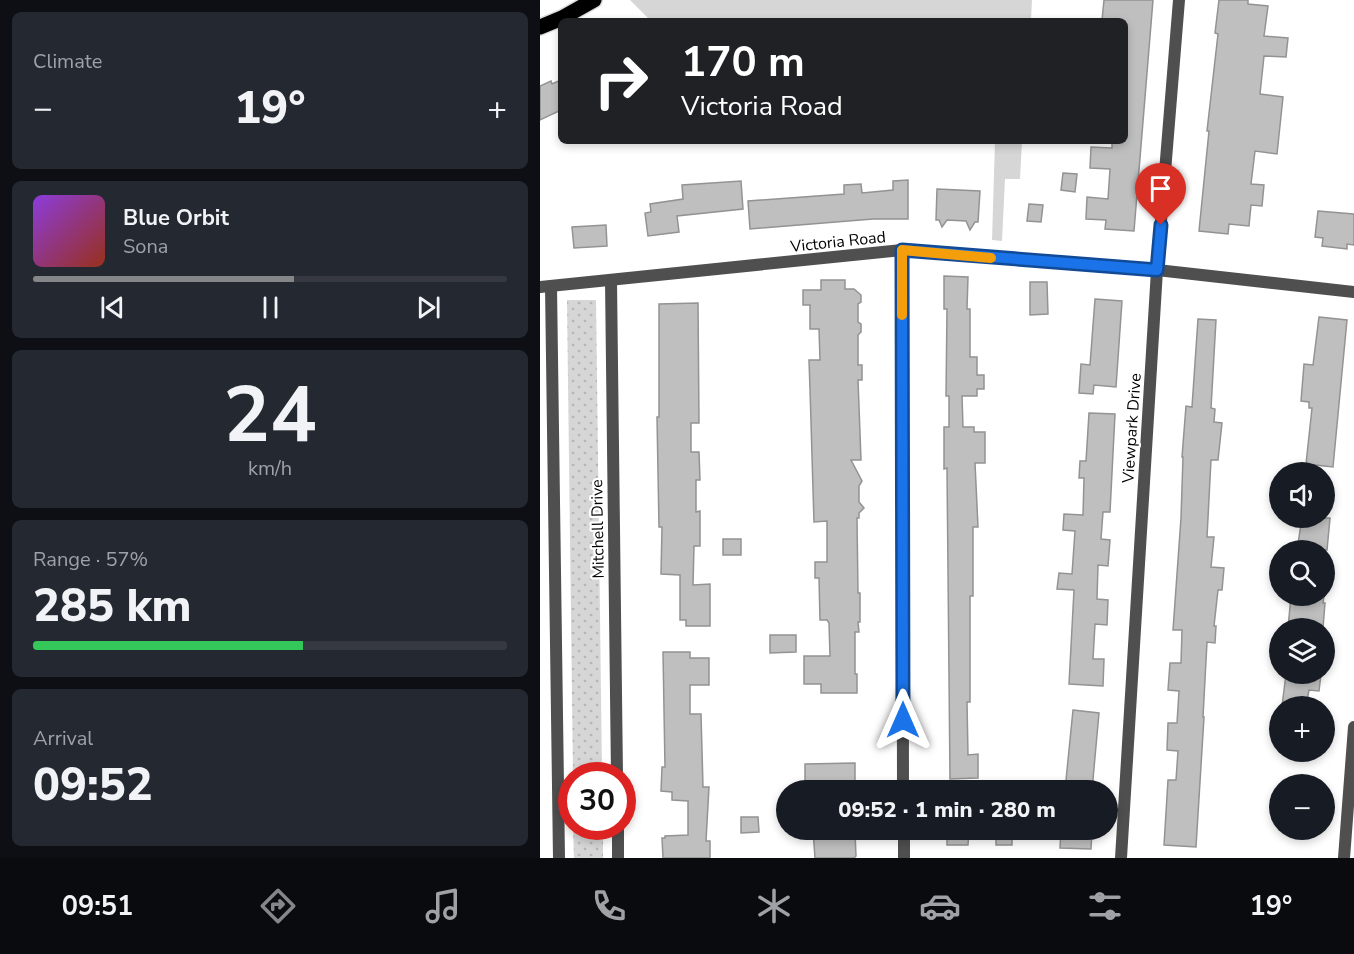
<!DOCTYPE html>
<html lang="en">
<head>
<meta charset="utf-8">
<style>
	:root { --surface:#171b24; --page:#242831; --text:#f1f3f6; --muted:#9ea1a6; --line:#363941; --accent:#858687 }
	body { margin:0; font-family:"Nunito Sans",sans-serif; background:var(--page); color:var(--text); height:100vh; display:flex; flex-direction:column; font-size:22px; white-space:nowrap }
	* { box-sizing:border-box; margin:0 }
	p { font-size:20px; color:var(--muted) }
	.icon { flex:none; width:33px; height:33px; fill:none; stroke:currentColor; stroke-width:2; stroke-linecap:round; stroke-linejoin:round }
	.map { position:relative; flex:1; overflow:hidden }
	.drawer { display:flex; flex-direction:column; gap:12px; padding:12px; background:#0d0f14; width:540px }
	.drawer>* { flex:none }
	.hud { position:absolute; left:18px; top:18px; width:570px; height:126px; border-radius:9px; box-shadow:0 3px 9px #0003; background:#202124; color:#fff; overflow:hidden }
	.buttons { position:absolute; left:729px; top:462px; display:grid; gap:12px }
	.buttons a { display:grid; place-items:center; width:66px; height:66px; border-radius:50%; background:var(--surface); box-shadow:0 3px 9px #0003; font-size:30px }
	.speed { position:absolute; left:18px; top:762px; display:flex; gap:12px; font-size:30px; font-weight:700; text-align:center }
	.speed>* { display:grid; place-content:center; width:78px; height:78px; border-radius:50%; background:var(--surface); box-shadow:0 3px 9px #0003; line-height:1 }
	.speed .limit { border:9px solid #d22; background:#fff; color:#111 }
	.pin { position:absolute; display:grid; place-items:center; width:51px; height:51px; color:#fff; margin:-62px -26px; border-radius:50% 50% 50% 0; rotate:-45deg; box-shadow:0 0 6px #0007 }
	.pin .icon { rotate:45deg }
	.me { position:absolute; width:66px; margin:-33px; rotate:0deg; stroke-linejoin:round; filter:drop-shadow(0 0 4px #0008) }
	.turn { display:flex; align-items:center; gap:21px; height:126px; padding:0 24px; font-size:27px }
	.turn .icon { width:78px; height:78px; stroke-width:2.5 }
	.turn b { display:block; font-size:42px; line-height:51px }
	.big { font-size:45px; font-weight:800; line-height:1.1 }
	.drawer .widget { flex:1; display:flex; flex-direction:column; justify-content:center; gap:9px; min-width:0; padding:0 21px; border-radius:9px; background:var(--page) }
	.drawer .dial { align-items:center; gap:0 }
	.dial b { font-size:78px; line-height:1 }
	.song { display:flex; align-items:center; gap:18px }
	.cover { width:72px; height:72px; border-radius:9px; background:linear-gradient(135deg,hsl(270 70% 55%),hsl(10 70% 35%)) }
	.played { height:6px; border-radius:3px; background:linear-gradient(90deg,var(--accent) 55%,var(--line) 55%) }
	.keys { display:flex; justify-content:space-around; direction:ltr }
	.heat { display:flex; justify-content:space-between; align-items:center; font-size:33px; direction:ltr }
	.charge { height:9px; border-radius:4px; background:linear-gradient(90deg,#34c759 57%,var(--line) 0) }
	.trip { position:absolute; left:236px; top:780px; width:342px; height:60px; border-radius:30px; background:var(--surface); box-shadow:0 3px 9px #0003; font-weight:800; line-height:60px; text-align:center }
	.menu { display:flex; height:96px; justify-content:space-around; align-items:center; background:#090b0e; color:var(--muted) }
	.menu .icon { width:42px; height:42px }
	.menu .selected { color:var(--accent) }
	.menu b { font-size:27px; color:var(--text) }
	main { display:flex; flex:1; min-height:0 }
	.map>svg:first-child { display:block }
</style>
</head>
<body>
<main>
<section class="drawer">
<div class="widget"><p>Climate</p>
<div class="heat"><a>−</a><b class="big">19°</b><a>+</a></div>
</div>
<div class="widget">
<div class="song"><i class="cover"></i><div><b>Blue Orbit</b><p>Sona</p></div></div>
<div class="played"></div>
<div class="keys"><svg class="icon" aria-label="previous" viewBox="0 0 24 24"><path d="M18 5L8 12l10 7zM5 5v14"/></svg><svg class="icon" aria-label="pause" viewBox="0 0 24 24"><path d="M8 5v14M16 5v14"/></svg><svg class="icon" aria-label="next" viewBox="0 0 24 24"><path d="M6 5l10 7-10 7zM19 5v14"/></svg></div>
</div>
<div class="widget dial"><b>24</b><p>km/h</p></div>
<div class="widget"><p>Range · 57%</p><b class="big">285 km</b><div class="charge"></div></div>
<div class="widget"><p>Arrival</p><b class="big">09:52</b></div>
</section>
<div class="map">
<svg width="814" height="858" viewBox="0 0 814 858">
	<defs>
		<pattern id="grass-dots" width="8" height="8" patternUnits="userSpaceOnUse" patternTransform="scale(1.5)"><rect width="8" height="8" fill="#d6d6d6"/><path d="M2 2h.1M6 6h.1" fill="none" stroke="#b6b6b6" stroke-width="1.8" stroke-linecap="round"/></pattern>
	</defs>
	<rect width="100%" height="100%" fill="#fff"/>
	<!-- grass -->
	<g fill="url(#grass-dots)">
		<polygon points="27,300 56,300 62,775 33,775"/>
		<polygon points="33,827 63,827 63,858 34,858"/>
	</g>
	<!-- park -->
	<g fill="#d6d6d6">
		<polygon points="90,0 492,0 491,21 111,21"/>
		<polygon points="455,141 482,141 480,179 465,179 462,241 452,240"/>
	</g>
	<!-- building -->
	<g fill="#bfbfbf" stroke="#939393" stroke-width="1.5">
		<polygon points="564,0 613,0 594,231 565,229 566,220 546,219 547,197 568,199 570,169 550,168 551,147 572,148 572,141 585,141 585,21 562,20"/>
		<polygon points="679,0 708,0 708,4 728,6 724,36 748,38 746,57 724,56 720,94 743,97 737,154 715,151 711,184 724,185 722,206 711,205 709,226 689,224 688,234 659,231 669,131 667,131 678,34 675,33"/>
		<polygon points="21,80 21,110 0,120 0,86 11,81 12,84"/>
		<polygon points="523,173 537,174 535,192 521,190"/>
		<polygon points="368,180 368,219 333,219 210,229 208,201 304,194 304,185 321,184 322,193 353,190 353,181"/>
		<polygon points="201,181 203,209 137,216 139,232 108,236 105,213 111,212 110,204 143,199 142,185"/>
		<polygon points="397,189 440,191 438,222 435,222 430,230 426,221 407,220 402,227 399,220 396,220"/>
		<polygon points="489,204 503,205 501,222 487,221"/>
		<polygon points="778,211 814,214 814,245 807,244 807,249 782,246 783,238 775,237"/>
		<polygon points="66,225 67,246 34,248 32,227"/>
		<polygon points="404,276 428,277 427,309 430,309 430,357 437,357 437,375 444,375 444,389 437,389 437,396 422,396 423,427 434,427 434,432 445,432 445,463 435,463 438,527 433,527 433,596 430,596 430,702 427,702 428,755 438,754 438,778 410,779 407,468 404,469 404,427 409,427 409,396 406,396 407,309 404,309"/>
		<polygon points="281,280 305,280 305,289 314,289 321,295 321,302 318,304 318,322 321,324 321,332 318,335 318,365 322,365 322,380 318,380 321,460 311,460 322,481 319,486 319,502 324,508 319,513 319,518 317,518 318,593 320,593 320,622 318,622 319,632 315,632 315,674 317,674 317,693 281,693 281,684 264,684 264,656 290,656 289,623 287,620 280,620 279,578 275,578 275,562 287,562 287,521 274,522 270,389 269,360 280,360 279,329 270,329 270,305 263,305 263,290 281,290"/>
		<polygon points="490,282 507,282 508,314 490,315"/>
		<polygon points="555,299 582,301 576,387 554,385 553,394 539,393 541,364 550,365"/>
		<polygon points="158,303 159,423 151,423 151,452 159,452 160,480 156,480 156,512 160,511 160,546 154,546 153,585 170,584 170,626 146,626 146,620 140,620 140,575 121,574 122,527 119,527 117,417 119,417 119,304"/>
		<polygon points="779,317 807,320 793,467 766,464 772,408 769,408 769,402 761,401 764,364 773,365"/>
		<polygon points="658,319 676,320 671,408 675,409 674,422 682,423 678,460 671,460 667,537 674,537 671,567 684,568 682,590 678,590 674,626 676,626 675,643 667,642 663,717 664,717 656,847 624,845 628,780 636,780 638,751 627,750 628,723 637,723 639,691 628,690 630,663 641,663 642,630 633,630 641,518 643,457 642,457 646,406 652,407"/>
		<polygon points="549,413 575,414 570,512 563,512 561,539 570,540 568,566 558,565 557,599 568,600 567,625 555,624 553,659 564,659 563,686 529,684 534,590 517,589 519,573 532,574 535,531 523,530 524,514 543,515 544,478 539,478 540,461 546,461"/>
		<polygon points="762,518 790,518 787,550 757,550"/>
		<rect x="183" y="539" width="18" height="16"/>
		<polygon points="751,596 784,596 783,603 785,603 783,628 748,628"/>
		<polygon points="230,635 256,635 256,652 230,653"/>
		<polygon points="123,652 150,652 150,658 169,658 169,685 150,685 150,714 161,714 163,787 169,787 166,841 170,841 170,858 123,858 122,838 125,838 125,836 148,835 148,801 132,800 132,792 121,791 122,767 125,767"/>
		<polygon points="746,674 781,674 779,691 769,690 766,706 742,706"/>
		<polygon points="533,710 559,713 552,790 525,790"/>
		<polygon points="315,763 315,790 276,790 276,783 265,783 265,764"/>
		<polygon points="201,817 218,817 219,832 201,833"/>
		<polygon points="273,830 313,830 313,832 315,832 316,856 314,858 275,858"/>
		<polygon points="407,830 429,830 428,845 407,845"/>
		<rect x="456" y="830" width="16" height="15"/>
		<polygon points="521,830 552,830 551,849 520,848"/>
	</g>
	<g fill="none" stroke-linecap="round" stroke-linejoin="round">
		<!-- primary casing -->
		<g stroke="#dbdbdb" stroke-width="18">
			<polyline id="primary" points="0,27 22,18 54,0"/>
		</g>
		<!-- minor -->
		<g stroke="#4f4f4f" stroke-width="12">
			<polyline points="362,250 363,790"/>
			<polyline points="71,281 77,776"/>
			<polyline points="11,286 19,858"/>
			<polyline points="0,287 362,250 617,270 814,292"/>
			<polyline points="78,826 78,858"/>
			<polyline points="364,830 364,858"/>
			<polyline points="581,858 617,270 639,0"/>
			<polyline points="804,858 814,727"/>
		</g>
		<!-- primary -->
		<use href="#primary" stroke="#000" stroke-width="15"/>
	</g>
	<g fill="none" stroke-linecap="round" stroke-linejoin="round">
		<!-- route casing -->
		<g stroke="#114b97" stroke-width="15">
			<polyline id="route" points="363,720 362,250 617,270 621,225"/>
		</g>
		<!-- route -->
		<use href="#route" stroke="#1a73e8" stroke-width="10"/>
		<!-- slow -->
		<polyline stroke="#f59e0b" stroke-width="10" points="362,315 362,250 451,258"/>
	</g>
	<g text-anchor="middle" stroke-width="4.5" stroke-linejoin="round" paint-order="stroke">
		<!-- street labels -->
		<g font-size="16" fill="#000" stroke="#fff">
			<text transform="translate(298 241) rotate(-6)" y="6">Victoria Road</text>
			<text transform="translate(591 428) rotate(-86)" y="6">Viewpark Drive</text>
			<text transform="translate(57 529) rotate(-91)" y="6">Mitchell Drive</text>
		</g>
	</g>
</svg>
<div class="buttons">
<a><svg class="icon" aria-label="sound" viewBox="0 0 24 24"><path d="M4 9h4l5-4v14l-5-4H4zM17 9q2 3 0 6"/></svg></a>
<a><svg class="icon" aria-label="search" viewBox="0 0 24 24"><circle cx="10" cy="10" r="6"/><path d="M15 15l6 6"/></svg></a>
<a><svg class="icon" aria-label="layers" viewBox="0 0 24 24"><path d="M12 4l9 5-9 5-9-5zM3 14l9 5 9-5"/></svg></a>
<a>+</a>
<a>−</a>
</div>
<div class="speed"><div class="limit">30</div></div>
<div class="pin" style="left:621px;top:225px;background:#d93025"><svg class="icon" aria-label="arrive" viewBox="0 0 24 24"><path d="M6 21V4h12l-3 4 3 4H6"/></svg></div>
<svg class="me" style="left:363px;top:720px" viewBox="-20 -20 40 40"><path d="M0-17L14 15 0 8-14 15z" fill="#1a73e8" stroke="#fff" stroke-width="4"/></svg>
<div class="trip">09:52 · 1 min · 280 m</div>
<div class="hud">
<div class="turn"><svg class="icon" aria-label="right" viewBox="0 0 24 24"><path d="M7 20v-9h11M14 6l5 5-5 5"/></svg><div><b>170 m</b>Victoria Road</div></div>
</div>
</div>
</main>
<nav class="menu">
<b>09:51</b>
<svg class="icon selected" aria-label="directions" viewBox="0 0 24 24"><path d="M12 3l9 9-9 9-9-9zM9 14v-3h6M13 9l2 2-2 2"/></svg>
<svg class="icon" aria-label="music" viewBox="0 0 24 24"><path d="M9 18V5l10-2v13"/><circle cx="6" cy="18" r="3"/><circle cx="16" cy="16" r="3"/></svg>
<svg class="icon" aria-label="phone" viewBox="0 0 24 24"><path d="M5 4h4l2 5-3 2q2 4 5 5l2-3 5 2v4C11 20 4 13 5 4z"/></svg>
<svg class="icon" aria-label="climate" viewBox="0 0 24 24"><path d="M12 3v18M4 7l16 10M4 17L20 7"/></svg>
<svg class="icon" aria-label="car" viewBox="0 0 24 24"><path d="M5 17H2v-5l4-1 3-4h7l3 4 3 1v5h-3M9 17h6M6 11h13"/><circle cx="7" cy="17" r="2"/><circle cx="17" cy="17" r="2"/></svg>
<svg class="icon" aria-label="filters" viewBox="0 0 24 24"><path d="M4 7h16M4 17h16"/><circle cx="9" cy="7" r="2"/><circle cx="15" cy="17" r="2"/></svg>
<b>19°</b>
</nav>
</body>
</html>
